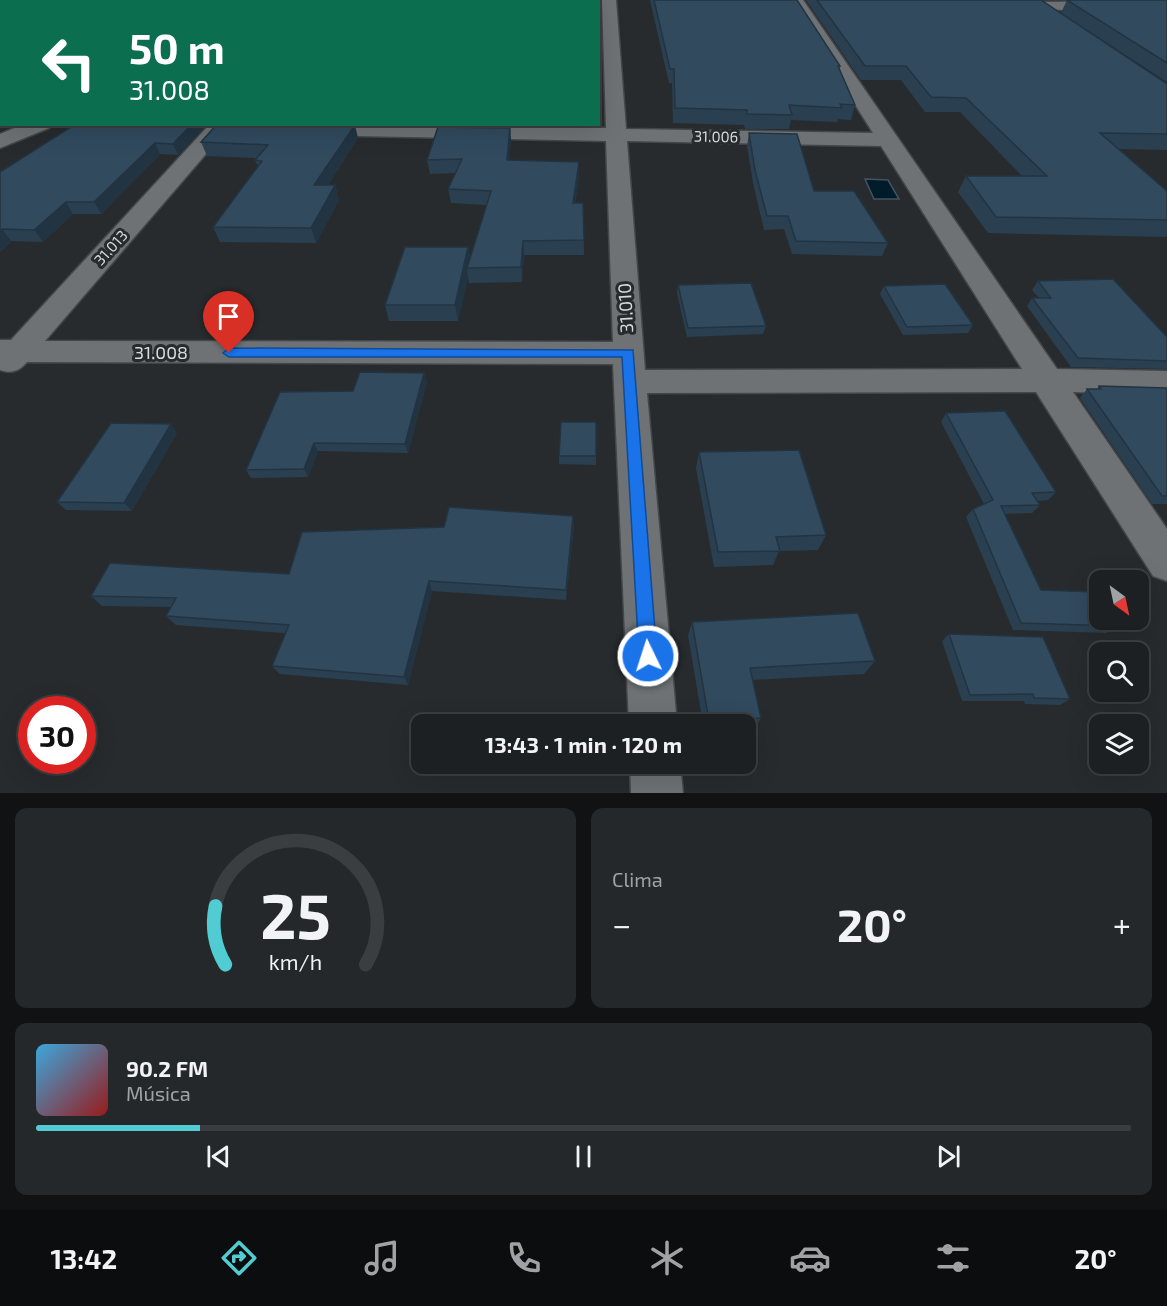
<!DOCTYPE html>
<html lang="pt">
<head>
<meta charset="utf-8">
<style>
	:root { --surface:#1d2022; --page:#25282a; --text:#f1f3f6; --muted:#a0a3a5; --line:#3b3e40; --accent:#51ccd2 }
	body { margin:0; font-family:"Exo 2",sans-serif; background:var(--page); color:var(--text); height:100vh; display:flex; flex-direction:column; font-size:22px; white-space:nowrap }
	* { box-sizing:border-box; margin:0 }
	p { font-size:20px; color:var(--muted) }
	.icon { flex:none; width:33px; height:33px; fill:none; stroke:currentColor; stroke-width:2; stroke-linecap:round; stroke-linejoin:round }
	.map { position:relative; height:793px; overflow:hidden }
	.panel { display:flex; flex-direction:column; gap:15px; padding:15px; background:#101213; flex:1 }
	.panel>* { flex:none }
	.top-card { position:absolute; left:0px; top:0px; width:600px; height:126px; box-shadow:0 6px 24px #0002,0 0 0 2px var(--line); background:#0b6e4f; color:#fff; overflow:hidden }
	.needle { width:39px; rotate:147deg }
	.fabs { position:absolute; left:1089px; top:570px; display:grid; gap:12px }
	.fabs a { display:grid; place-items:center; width:60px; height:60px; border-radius:12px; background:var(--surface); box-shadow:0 6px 24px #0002,0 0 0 2px var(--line); font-size:30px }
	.speed { position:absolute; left:18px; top:696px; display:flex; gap:12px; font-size:30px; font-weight:700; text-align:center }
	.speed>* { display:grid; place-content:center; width:78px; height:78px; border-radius:50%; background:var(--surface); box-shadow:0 6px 24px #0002,0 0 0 2px var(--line); line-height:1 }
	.speed .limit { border:9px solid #d22; background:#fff; color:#111 }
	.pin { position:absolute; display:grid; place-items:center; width:51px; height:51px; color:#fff; margin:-62px -26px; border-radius:50% 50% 50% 0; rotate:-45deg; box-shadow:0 0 6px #0007 }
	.pin .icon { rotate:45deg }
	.me { position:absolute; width:66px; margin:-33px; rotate:356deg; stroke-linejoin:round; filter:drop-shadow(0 0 4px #0008) }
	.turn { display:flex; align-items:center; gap:21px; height:126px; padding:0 30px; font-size:27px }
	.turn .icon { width:78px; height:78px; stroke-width:2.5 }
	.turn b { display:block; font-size:42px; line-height:51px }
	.big { font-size:45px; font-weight:700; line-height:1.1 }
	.panel .card { flex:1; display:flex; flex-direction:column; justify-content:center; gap:9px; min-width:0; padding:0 21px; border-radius:12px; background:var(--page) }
	.panel .dial { align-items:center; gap:0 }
	.dial svg { height:156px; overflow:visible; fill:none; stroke:var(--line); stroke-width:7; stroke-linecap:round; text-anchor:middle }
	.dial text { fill:var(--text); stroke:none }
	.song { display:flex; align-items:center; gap:18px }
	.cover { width:72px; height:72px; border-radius:9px; background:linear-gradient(135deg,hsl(200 70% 55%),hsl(0 70% 35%)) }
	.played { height:6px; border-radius:3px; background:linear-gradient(90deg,var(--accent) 15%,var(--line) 15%) }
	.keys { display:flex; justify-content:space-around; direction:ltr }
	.heat { display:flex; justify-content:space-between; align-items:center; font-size:33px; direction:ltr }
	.panel .tiles { flex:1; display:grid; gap:15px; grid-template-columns:1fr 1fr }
	.card:last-child { grid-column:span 2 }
	.trip { position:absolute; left:411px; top:714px; width:345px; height:60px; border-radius:12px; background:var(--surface); box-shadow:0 6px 24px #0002,0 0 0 2px var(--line); font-weight:700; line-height:60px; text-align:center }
	.tabs { display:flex; height:96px; justify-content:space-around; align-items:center; background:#0c0d0e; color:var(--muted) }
	.tabs .icon { width:42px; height:42px }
	.tabs .active { color:var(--accent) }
	.tabs b { font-size:27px; color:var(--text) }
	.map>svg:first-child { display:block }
</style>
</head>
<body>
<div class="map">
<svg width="1167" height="793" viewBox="0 0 1167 793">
	<rect width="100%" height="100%" fill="#272b2d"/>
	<!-- water -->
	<polygon fill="#001b2a" stroke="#41545f" stroke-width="1.5" points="865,179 888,180 899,199 874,199"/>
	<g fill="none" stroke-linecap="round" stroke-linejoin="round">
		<!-- minor casing -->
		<g stroke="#444749" stroke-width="3">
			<g id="minor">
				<path d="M 602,0 L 616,0 L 626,129 L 873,133 L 789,0 L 803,0 L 1057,369 L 1167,371 L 1167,395 L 1073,392 L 1167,529 L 1167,581 L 1153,576 L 1036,392 L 647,393 L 677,724 L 629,724 L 613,364 L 27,362 C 19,371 12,374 0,370 L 0,340 L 11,340 L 210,124 L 606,128 ZM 230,126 L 239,130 L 306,135 L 606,141 L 613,342 L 45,341 ZM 627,141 L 881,146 L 1022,369 L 645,370 Z"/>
				<polygon points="1167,1 1167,9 1037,10 1030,6 1037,2"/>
				<polygon points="24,124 52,124 49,128 0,148 0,134"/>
				<polygon points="630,764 680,764 683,793 631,793"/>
			</g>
		</g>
		<!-- minor -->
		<use href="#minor" fill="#6e7275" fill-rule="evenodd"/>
	</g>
	<!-- wall -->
	<g fill="#2a4051">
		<polygon points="650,0 797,0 840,66 839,69 855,105 851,120 838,119 837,122 791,120 789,129 745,129 744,125 673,123 672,83 669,83"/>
		<polygon points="806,0 1014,0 1167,84 1167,150 1118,149 1167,191 1167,237 988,233 958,192 966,176 1022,176 960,112 925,112 901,80 861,80"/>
		<polygon points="1067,0 1167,0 1167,82 1061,13"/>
		<rect x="0" y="56" width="2" height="55"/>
		<polygon points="160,124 207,124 178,155 160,154 101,214 73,214 43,242 11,241 0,252 0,172"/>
		<polygon points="510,128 511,141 509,160 579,176 575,203 583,203 584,255 524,255 522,282 469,283 468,277 458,321 389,321 385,305 468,247 470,257 487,205 451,203 448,189 456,173 430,174 427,160"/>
		<polygon points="749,133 814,191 888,243 882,256 792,254 784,229 764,230 753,183 747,146"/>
		<polygon points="358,138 328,185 335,185 339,200 316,243 220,242 213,227 258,166 255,160 257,158 207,156 201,142"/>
		<polygon points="1038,281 1167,337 1167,369 1071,367 1027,306 1032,298 1039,298 1032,290"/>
		<polygon points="678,285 766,326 763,334 687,337 677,293"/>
		<polygon points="884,286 973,325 968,333 903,335 880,294"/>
		<polygon points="424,373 427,382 408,453 318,451 308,477 251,478 246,470 353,391"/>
		<polygon points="1099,386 1167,388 1167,504 1152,504 1080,398 1087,389 1097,389"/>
		<polygon points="946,413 1056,492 1048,500 1037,501 1040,505 1032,513 1005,514 1041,590 1116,626 1106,633 1013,630 966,517 973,509 984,504 941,422"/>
		<polygon points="596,422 596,465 559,464 559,456"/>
		<polygon points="177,433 132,511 66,510 57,502"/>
		<polygon points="699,452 826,535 818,550 779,551 773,565 714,567 696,468"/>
		<polygon points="574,526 566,600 432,591 408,685 280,674 272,666 285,633 176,625 166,616 171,607 102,606 91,596 289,574"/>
		<polygon points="692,622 875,661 864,674 752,680 761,718 754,729 746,730 746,724 703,724 688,635"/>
		<polygon points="949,634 1070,699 1060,705 1025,704 1024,701 962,701 942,641"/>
	</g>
	<!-- shaded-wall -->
	<g fill="#223442">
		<polygon points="192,124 207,124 178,155 173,144"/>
		<polygon points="355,125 358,138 319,199 314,185"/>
		<polygon points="510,128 511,141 508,174 507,160"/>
		<polygon points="155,143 160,154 101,214 94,202"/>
		<polygon points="579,162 579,176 573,218 573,203"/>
		<polygon points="335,185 339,200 316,243 311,228"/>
		<polygon points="66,202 73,214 43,242 34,230"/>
		<polygon points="2,229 11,241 0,252 0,231"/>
		<polygon points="523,241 524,255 522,282 521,267"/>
		<polygon points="468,247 471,263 467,268 468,277 458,321 455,305"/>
		<polygon points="424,373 427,382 408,453 405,444"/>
		<polygon points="171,424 177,433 132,511 124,503"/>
		<polygon points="314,443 318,451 308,477 304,469"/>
		<polygon points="573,516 574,526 566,600 566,590"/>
		<polygon points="429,581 432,591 408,685 404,677"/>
	</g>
	<!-- building -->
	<g fill="#314a5e" stroke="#223442" stroke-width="1.5">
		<polygon points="161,0 594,0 593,2 159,2"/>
		<polygon points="654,0 797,0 840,66 838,66 855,105 840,104 842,108 789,105 792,115 747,114 747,110 675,108 674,69 670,69"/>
		<polygon points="817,0 1041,0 1167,84 1167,134 1100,133 1167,191 1167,220 996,217 966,176 1047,176 966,98 931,97 906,66 865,66"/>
		<polygon points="1067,0 1167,0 1167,63"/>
		<rect x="0" y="56" width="2" height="44"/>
		<polygon points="160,124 192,124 173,144 155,143 94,202 66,202 34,230 2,229 0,231 0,172 74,125"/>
		<polygon points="217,124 355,125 314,185 335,185 311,228 213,227 262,161 255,160 268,145 201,142"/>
		<polygon points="438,127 510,128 507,160 579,162 573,203 583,203 584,240 523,241 521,267 467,268 491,191 448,189 462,159 427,160"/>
		<polygon points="749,133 797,134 814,191 854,191 888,243 796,241 788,216 767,216 755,170"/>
		<polygon points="405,247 468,247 455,305 385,305"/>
		<polygon points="1113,279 1167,337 1167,361 1078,358 1032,298 1051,298 1038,281"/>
		<polygon points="751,283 766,326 688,328 678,285"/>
		<polygon points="945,284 973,325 907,327 884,286"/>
		<polygon points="360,372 424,373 405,444 314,443 304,469 246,470 280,392 353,391"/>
		<polygon points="1099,386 1167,388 1167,496 1162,496 1087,389 1101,389"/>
		<polygon points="1005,411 1056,492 1032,493 1040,505 1001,506 1041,590 1098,592 1100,594 1100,620 1113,620 1116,626 1021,623 973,509 993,500 946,413"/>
		<polygon points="561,422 596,422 596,456 559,456"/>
		<polygon points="111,423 171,424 124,503 57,502"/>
		<polygon points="799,450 826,535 776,537 780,551 718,552 699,452"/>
		<polygon points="449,507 573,516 566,590 429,581 404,677 272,666 289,625 166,616 176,598 91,596 110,563 289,574 302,532 444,527"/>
		<polygon points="858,613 875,661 750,668 761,718 709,721 692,622"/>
		<polygon points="949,634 1043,637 1070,699 1034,698 1033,694 970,695"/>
	</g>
	<!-- route -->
	<polygon fill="#1a73e8" stroke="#114b97" stroke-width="1.5" points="229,348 633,350 657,656 655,663 648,665 641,663 639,656 622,357 229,357 223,353"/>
	<g text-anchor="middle" stroke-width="6" stroke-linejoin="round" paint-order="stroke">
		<!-- far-street labels -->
		<g font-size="15" fill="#d8dadc" stroke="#272b2d">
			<text transform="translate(716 137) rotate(1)" y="5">31.006</text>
			<text transform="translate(111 248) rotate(-48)" y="5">31.013</text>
		</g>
		<!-- street labels -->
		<g font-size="18" fill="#d8dadc" stroke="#272b2d">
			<text transform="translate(626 308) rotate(-93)" y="6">31.010</text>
			<text x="161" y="359">31.008</text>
		</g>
	</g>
</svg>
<div class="fabs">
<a><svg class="needle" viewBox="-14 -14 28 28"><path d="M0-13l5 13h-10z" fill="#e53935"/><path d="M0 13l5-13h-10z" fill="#a0a3a5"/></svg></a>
<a><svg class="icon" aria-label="search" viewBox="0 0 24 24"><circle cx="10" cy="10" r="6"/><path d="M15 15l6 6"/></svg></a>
<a><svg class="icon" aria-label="layers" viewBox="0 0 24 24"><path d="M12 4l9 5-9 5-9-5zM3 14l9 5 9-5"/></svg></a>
</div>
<div class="speed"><div class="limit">30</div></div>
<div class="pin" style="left:229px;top:353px;background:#d93025"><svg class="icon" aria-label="arrive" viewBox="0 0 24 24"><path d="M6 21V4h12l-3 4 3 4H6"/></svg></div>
<svg class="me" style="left:648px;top:656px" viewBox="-20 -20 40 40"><circle r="17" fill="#1a73e8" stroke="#fff" stroke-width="3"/><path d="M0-11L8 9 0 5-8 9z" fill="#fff"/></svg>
<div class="trip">13:43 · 1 min · 120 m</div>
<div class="top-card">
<div class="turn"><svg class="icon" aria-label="left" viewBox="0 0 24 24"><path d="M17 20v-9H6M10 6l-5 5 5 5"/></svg><div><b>50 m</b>31.008</div></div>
</div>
</div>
<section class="panel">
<div class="tiles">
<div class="card dial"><svg viewBox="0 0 100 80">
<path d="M14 69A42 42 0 1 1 86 69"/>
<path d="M14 69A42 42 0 0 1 9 39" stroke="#51ccd2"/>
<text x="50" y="56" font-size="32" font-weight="700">25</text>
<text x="50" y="72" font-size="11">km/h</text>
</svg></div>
<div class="card"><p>Clima</p>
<div class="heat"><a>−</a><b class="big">20°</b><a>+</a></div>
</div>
<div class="card">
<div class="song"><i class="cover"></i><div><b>90.2 FM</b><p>Música</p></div></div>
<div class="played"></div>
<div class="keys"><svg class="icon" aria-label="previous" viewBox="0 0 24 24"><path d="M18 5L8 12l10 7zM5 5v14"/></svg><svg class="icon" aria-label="pause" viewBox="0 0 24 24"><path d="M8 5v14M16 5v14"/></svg><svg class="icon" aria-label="next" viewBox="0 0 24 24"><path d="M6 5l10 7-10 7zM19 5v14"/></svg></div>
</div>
</div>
</section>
<nav class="tabs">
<b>13:42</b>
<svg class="icon active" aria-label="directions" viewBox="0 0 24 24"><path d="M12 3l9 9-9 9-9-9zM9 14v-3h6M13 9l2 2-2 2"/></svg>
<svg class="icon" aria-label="music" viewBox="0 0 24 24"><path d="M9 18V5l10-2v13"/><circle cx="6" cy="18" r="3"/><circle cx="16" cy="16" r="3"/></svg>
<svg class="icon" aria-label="phone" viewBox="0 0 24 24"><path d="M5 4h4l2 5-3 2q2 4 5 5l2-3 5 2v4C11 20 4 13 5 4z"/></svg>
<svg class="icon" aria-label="climate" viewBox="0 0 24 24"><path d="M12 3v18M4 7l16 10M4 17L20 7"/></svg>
<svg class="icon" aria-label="car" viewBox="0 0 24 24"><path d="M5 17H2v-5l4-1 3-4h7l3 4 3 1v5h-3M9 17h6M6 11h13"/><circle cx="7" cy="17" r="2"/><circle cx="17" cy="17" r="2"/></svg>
<svg class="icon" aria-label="filters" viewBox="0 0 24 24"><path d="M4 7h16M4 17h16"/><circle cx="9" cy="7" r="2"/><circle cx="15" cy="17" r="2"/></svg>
<b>20°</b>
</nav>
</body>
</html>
